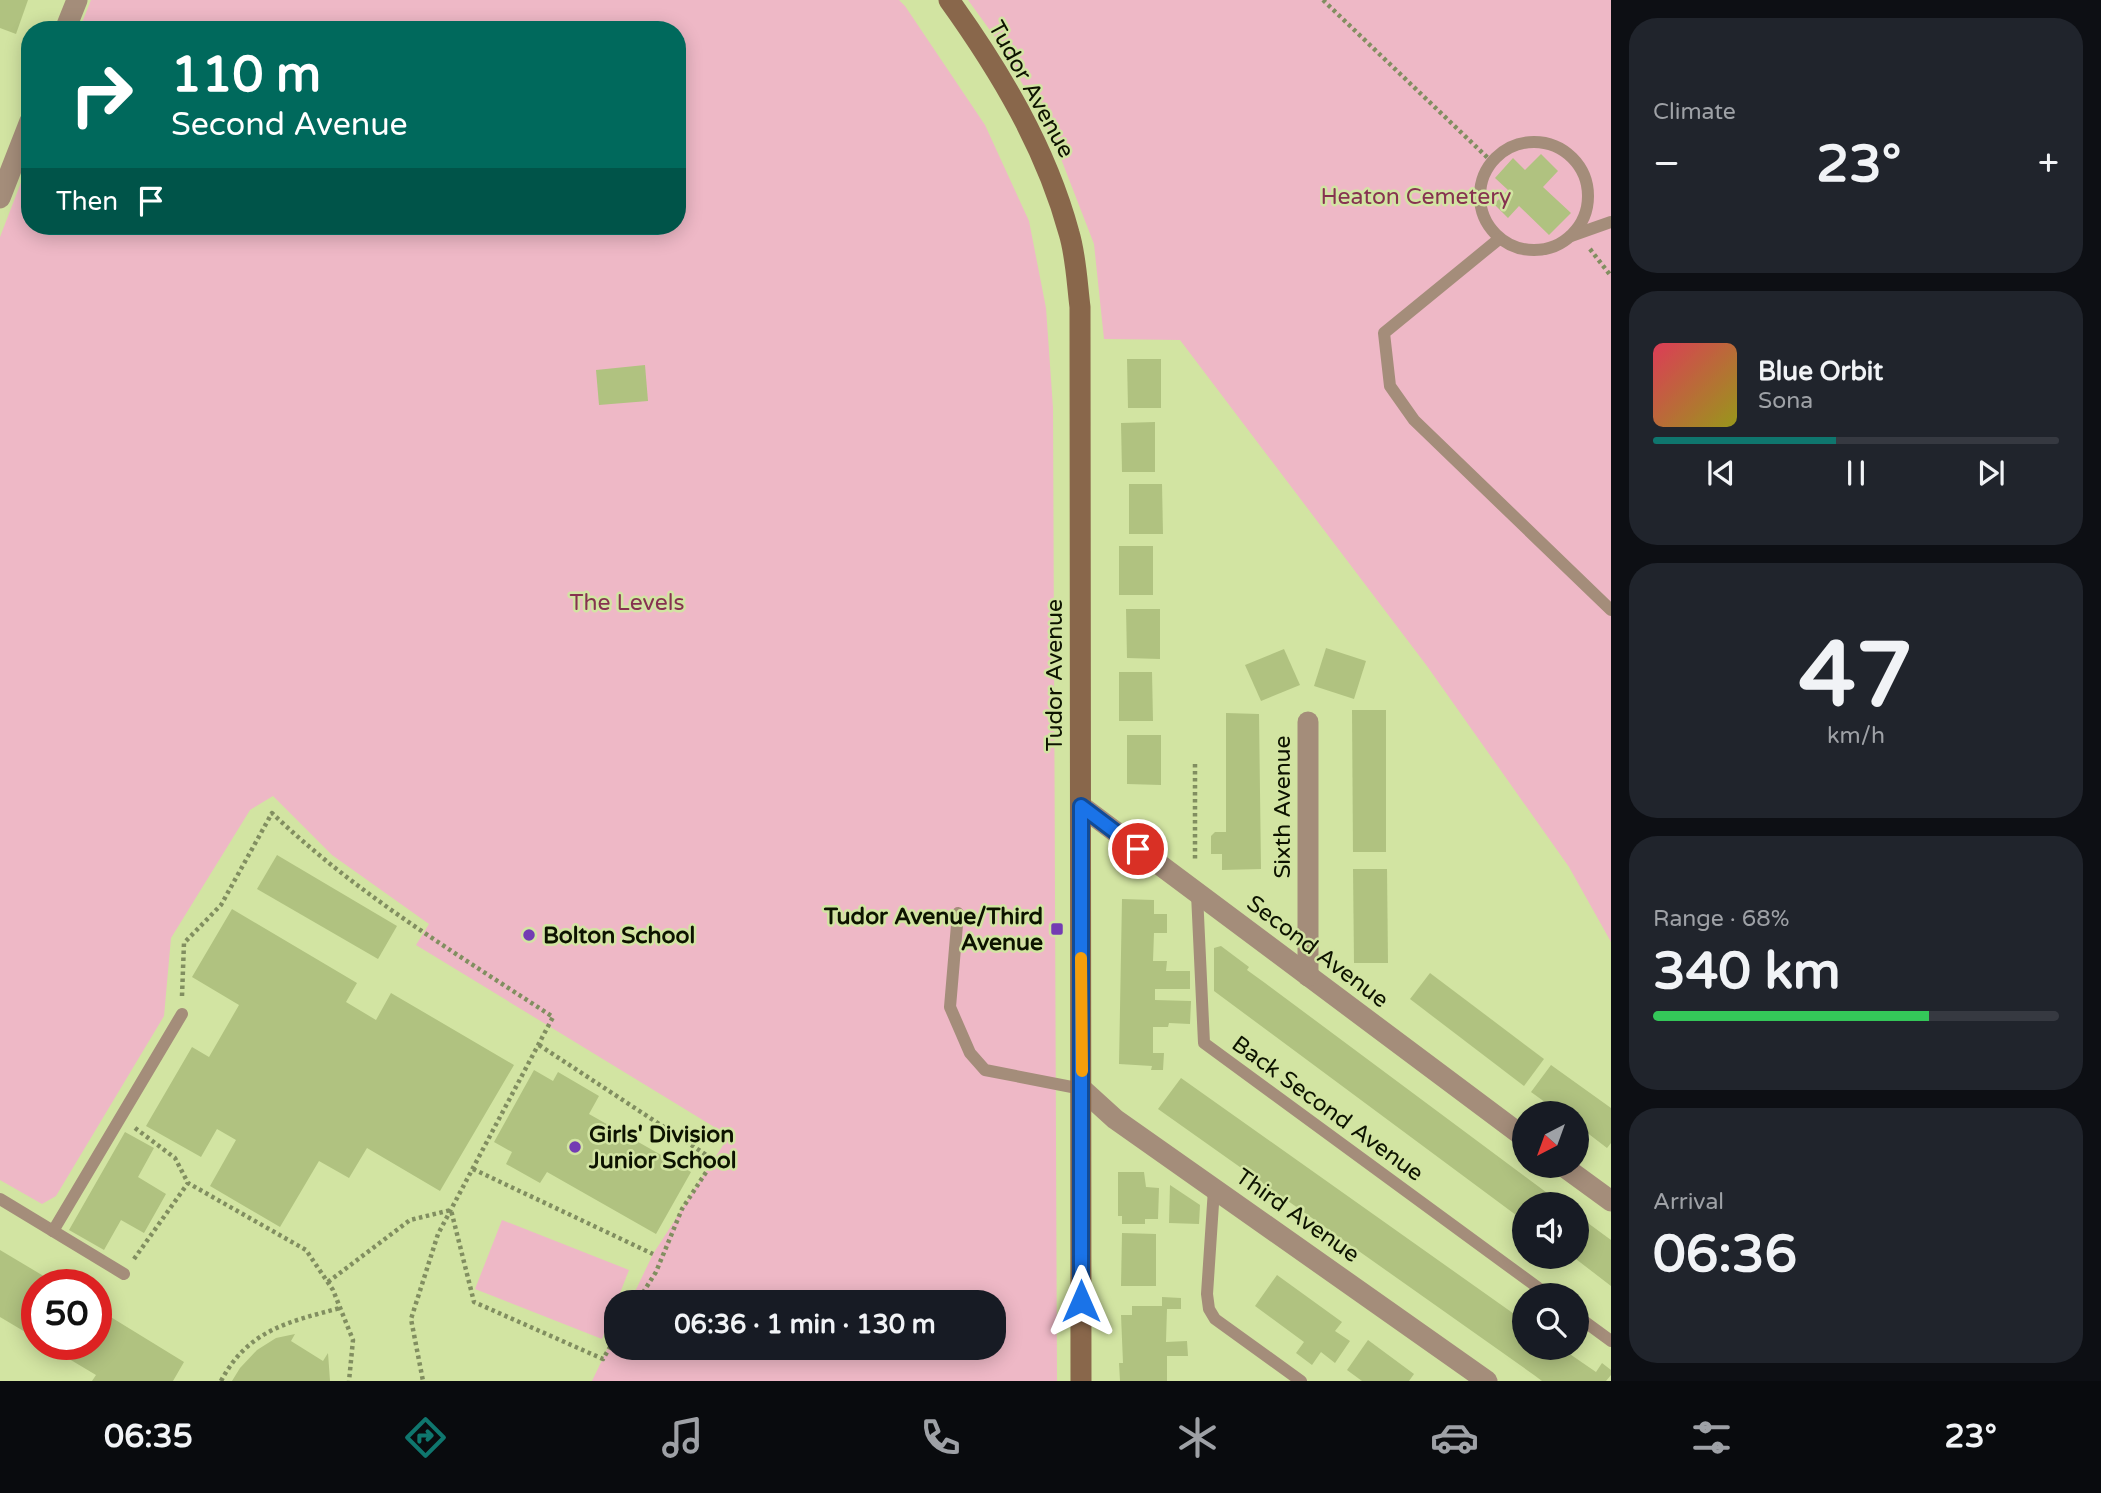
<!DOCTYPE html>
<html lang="en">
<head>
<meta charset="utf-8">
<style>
	:root { --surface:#171b24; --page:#20242c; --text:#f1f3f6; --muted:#9ea1a6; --line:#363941; --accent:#0f766e }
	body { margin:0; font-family:"Varela Round",sans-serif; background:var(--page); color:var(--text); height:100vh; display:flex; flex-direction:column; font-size:26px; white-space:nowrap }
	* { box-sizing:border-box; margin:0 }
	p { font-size:23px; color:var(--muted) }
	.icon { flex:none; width:38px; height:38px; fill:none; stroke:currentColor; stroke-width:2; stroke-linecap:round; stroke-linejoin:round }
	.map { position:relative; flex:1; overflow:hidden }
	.drawer { display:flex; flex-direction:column; gap:18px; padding:18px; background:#0d0f14; width:490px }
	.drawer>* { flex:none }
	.top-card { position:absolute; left:21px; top:21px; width:665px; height:214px; border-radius:28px; box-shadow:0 4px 18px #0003; background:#00695c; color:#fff; overflow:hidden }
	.needle { width:46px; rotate:221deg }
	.fabs { position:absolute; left:1512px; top:1101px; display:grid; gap:14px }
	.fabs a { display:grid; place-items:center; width:77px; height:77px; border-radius:50%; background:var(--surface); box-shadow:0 4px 18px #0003; font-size:35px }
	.speed { position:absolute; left:21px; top:1269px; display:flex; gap:14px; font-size:35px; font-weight:700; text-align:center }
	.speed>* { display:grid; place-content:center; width:91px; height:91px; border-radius:50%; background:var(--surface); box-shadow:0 4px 18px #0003; line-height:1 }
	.speed .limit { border:10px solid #d22; background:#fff; color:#111 }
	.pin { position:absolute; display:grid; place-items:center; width:60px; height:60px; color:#fff; margin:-30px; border:4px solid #fff; border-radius:50%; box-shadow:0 2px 7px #0007 }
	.me { position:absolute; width:77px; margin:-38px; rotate:0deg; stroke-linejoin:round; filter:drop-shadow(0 0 5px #0008) }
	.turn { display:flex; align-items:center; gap:24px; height:147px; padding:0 35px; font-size:32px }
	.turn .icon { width:91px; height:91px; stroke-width:2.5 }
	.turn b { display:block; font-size:49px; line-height:60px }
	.then { display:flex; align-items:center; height:66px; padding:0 35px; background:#0003; gap:14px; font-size:26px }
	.big { font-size:52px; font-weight:700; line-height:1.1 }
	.drawer .tile { flex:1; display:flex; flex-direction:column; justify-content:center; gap:10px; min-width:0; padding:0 24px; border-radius:28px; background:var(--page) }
	.drawer .dial { align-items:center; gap:0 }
	.dial b { font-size:91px; line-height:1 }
	.song { display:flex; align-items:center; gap:21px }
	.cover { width:84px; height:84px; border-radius:10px; background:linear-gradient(135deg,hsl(350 70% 55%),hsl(60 70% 35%)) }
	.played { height:7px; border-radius:4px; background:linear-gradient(90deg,var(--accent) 45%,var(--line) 45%) }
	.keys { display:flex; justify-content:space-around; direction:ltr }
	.heat { display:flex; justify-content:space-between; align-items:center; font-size:38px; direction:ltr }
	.charge { height:10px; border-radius:5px; background:linear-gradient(90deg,#34c759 68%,var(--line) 0) }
	.trip { position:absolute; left:604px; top:1290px; width:402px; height:70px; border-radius:28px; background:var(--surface); box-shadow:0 4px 18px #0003; font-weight:700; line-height:70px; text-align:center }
	.menu { display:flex; height:112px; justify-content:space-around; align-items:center; background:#090b0e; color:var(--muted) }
	.menu .icon { width:49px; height:49px }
	.menu .on { color:var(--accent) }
	.menu b { font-size:32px; color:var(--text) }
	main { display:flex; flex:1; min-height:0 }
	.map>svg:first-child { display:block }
</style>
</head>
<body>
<main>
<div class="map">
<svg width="1611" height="1381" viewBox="0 0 1611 1381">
	<rect width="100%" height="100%" fill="#d2e4a2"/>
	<!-- green -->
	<g fill="#eeb8c6">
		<polygon points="91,0 899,0 905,6 985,125 1029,221 1046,308 1053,408 1057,1381 592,1381 616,1331 616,1348 994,1348 994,1302 630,1302 653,1254 729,1136 416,945 429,924 332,855 273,796 250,810 171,938 164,1016 56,1196 42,1204 0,1180 0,237 30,159 30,226 677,226 677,30 79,30"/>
		<polygon points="968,0 1611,0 1611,942 1569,867 1427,666 1180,340 1104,339 1094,244 1053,138 1000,44"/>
		<polygon points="502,1220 629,1270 602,1339 475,1289"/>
	</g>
	<!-- building -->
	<g fill="#b0c280">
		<polygon points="0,0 28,0 16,34 0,28"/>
		<polygon points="1541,154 1558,171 1543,187 1571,213 1549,235 1519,206 1508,218 1494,204 1508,190 1495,178 1513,158 1525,170"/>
		<polygon points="1127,359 1161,359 1161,408 1128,408"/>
		<polygon points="645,365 648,401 599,405 596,370"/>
		<polygon points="1155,422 1155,472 1122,472 1121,423"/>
		<polygon points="1129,484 1162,484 1163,534 1129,534"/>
		<rect x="1119" y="546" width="34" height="49"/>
		<polygon points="1126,609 1160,609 1160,659 1127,658"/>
		<polygon points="1326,648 1366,661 1354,699 1314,686"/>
		<polygon points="1284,649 1300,685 1261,701 1245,665"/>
		<polygon points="1119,672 1152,672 1153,721 1119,721"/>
		<polygon points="1352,710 1386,710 1386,852 1353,852"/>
		<polygon points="1226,713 1259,714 1261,869 1222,870 1222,854 1211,854 1211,836 1215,832 1226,832"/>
		<polygon points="1127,735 1161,735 1161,785 1127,784"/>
		<polygon points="277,855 397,926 378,959 257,889"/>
		<polygon points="1353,869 1387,869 1388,963 1354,963"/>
		<polygon points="1122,899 1154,900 1154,914 1167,914 1167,933 1154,933 1153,961 1167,961 1166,971 1190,971 1190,989 1155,989 1155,1000 1191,1001 1190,1024 1169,1023 1168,1027 1153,1027 1153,1053 1164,1053 1163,1070 1151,1070 1152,1066 1119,1064"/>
		<polygon points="232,909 357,983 346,1002 376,1020 391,993 514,1065 440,1191 367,1148 349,1178 319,1161 280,1227 210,1186 236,1140 217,1129 201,1157 146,1126 192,1047 209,1057 239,1005 192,977"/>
		<polygon points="1221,946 1249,967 1247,970 1265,983 1562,1204 1524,1204 1524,1221 1214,991 1214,948"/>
		<polygon points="1430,973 1544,1059 1524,1086 1410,999"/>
		<polygon points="1551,1065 1611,1108 1611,1143 1607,1148 1577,1125 1577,1113 1560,1113 1531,1092"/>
		<polygon points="534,1070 553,1081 558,1072 599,1096 589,1114 691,1172 656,1234 547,1172 540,1183 506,1164 512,1152 494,1142"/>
		<polygon points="1181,1078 1524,1321 1524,1348 1561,1348 1596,1372 1602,1363 1611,1370 1611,1375 1606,1381 1542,1381 1534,1375 1158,1109"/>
		<polygon points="125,1132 154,1148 138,1177 166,1194 144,1233 121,1220 104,1250 69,1230"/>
		<polygon points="1118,1172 1144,1172 1146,1187 1159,1188 1158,1219 1145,1219 1145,1224 1122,1224 1122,1216 1118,1216"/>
		<polygon points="1170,1185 1200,1205 1199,1224 1169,1223"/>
		<polygon points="1577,1215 1611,1240 1611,1286 1572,1256 1577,1256"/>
		<polygon points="1122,1233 1156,1234 1156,1286 1121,1286"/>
		<polygon points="0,1250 57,1284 37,1284 37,1339 0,1317"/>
		<polygon points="1277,1275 1342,1322 1335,1331 1350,1341 1335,1363 1321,1352 1312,1365 1296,1353 1304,1342 1255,1306"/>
		<polygon points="1162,1297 1181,1298 1181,1309 1167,1309 1166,1342 1187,1341 1188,1356 1167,1356 1167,1381 1120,1381 1119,1363 1123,1363 1121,1315 1132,1315 1132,1306 1162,1306"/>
		<polygon points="96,1308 184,1362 173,1381 92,1381 96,1375 44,1344 96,1344"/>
		<polygon points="295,1334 291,1341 323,1361 328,1353 330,1381 232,1381 240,1368 257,1350 276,1338"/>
		<polygon points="1368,1340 1414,1374 1409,1381 1362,1381 1347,1370"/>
	</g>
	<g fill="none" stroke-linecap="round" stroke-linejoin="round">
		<!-- path -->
		<g stroke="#818e60" stroke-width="4.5" stroke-dasharray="3.5 3.5" stroke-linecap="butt">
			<polyline points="1323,0 1491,161"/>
			<polyline points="1590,249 1611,276"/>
			<polyline points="1195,764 1195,861"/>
			<path d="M 182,996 L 184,943 L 221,905 L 272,813 C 355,893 457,954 553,1017 L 438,1234 L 411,1319 L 423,1381"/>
			<polyline points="539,1045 714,1160 682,1209 656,1272 637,1302"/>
			<polyline points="135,1128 175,1158 188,1183 306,1250 333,1290 353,1340 349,1381"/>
			<polyline points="473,1169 653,1254"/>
			<polyline points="134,1259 188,1183"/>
			<polyline points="328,1282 410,1220 451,1210 474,1302 603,1359 616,1337"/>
			<path d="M 221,1381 C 248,1330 288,1322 340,1308"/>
		</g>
		<!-- lane -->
		<g stroke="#a48d7a" stroke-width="12">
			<circle cx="1534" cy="196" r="54"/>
			<polyline points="1571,236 1611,222"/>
			<polyline points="1499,239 1384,333 1390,386 1414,420 1611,610"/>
			<polyline points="1197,894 1204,1043 1548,1295"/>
			<polyline points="958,913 950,1007 970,1053 985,1070 1082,1089"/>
			<polyline points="1214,1189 1207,1294 1209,1309 1215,1319 1301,1381"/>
			<polyline points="0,1199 124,1274"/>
			<polyline points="53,1231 182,1014"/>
			<polyline points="1577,1316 1611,1341"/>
		</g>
		<!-- street -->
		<g stroke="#a48d7a" stroke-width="21">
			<polyline points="65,30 77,0"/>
			<polyline points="0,198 30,121"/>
			<polyline points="1081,806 1524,1137"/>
			<polyline points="1308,976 1308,722"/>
			<polyline points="1082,1089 1115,1119 1487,1381"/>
			<polyline points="1563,1166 1611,1201"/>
		</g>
		<!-- secondary -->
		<path stroke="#89674b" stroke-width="21" d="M 949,0 C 1000,71 1046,148 1069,233 C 1076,256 1077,283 1080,307 L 1081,1381"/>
	</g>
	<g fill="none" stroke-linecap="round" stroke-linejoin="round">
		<!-- route casing -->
		<g stroke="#114b97" stroke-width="18">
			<polyline id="route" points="1081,1301 1081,806 1138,849"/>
		</g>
		<!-- route -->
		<use href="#route" stroke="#1a73e8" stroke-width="12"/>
		<!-- slow -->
		<polyline stroke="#f59e0b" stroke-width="12" points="1081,958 1082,1071"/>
	</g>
	<!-- markers -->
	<g fill="#733cb3" stroke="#d2e4a2" stroke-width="2.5">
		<rect x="1050" y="922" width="14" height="14" rx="3.5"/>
		<circle cx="529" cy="935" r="7"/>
		<circle cx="575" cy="1147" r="7"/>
	</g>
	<g text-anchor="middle" stroke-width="5" stroke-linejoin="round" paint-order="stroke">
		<!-- street labels -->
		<g font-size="23" fill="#0d1300" stroke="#d2e4a2">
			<text transform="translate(1032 89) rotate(61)" y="8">Tudor Avenue</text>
			<text transform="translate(1054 675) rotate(-90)" y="8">Tudor Avenue</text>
			<text transform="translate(1282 807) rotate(-90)" y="8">Sixth Avenue</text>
			<text transform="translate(1318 951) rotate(37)" y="8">Second Avenue</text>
			<text transform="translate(1328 1108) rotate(36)" y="8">Back Second Avenue</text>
			<text transform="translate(1298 1215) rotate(35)" y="8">Third Avenue</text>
		</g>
		<!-- park labels -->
		<g font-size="23" fill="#863250" stroke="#d2e4a2">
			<text x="1416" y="204">Heaton Cemetery</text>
			<text x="627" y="610">The Levels</text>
		</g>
		<!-- poi labels -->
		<g font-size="23" font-weight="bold" fill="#0d1300" stroke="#d2e4a2" text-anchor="start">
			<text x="1043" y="924" text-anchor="end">Tudor Avenue/Third<tspan x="1043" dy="26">Avenue</tspan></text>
			<text x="543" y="943">Bolton School</text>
			<text x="589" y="1142">Girls' Division<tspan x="589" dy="26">Junior School</tspan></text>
		</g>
	</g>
</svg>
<div class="fabs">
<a><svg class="needle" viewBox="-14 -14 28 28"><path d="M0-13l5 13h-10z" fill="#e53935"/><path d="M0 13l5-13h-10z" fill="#9ea1a6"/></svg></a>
<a><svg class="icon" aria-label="sound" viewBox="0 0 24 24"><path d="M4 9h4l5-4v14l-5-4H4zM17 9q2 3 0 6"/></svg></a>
<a><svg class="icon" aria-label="search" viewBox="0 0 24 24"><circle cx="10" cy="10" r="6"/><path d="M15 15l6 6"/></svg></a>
</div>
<div class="speed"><div class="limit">50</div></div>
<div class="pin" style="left:1138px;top:849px;background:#d93025"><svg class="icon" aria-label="arrive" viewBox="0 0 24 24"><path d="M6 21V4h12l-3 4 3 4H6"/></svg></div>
<svg class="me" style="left:1081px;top:1301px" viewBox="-20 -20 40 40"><path d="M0-17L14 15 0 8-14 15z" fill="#1a73e8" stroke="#fff" stroke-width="4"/></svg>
<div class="trip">06:36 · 1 min · 130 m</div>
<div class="top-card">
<div class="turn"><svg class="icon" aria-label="right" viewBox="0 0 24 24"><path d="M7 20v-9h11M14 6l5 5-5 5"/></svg><div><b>110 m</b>Second Avenue</div></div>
<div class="then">Then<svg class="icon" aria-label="arrive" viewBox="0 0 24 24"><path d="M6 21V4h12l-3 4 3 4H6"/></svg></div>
</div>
</div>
<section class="drawer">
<div class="tile"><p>Climate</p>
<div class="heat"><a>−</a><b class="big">23°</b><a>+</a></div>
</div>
<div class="tile">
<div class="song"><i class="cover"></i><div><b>Blue Orbit</b><p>Sona</p></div></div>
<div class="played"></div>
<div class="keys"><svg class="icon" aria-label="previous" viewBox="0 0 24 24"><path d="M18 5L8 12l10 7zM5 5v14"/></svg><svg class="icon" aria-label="pause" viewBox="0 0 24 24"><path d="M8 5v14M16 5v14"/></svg><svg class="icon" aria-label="next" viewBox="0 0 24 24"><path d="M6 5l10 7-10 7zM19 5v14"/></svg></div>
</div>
<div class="tile dial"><b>47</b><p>km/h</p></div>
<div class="tile"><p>Range · 68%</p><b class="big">340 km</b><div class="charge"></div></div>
<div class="tile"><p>Arrival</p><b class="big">06:36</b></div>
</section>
</main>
<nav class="menu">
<b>06:35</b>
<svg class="icon on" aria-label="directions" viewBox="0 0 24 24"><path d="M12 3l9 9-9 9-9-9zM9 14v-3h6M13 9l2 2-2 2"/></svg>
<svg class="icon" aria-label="music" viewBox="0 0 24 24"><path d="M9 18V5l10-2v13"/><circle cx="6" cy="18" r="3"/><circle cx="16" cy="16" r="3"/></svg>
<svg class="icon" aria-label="phone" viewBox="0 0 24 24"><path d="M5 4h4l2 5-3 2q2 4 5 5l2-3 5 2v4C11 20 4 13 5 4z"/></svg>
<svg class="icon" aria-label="climate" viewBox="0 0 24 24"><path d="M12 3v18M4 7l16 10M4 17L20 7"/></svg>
<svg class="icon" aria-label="car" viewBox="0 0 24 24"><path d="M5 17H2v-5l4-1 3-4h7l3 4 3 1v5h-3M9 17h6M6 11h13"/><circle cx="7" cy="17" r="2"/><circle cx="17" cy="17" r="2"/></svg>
<svg class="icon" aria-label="filters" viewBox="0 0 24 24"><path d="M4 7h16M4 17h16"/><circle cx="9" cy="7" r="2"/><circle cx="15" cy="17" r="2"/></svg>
<b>23°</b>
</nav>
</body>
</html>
